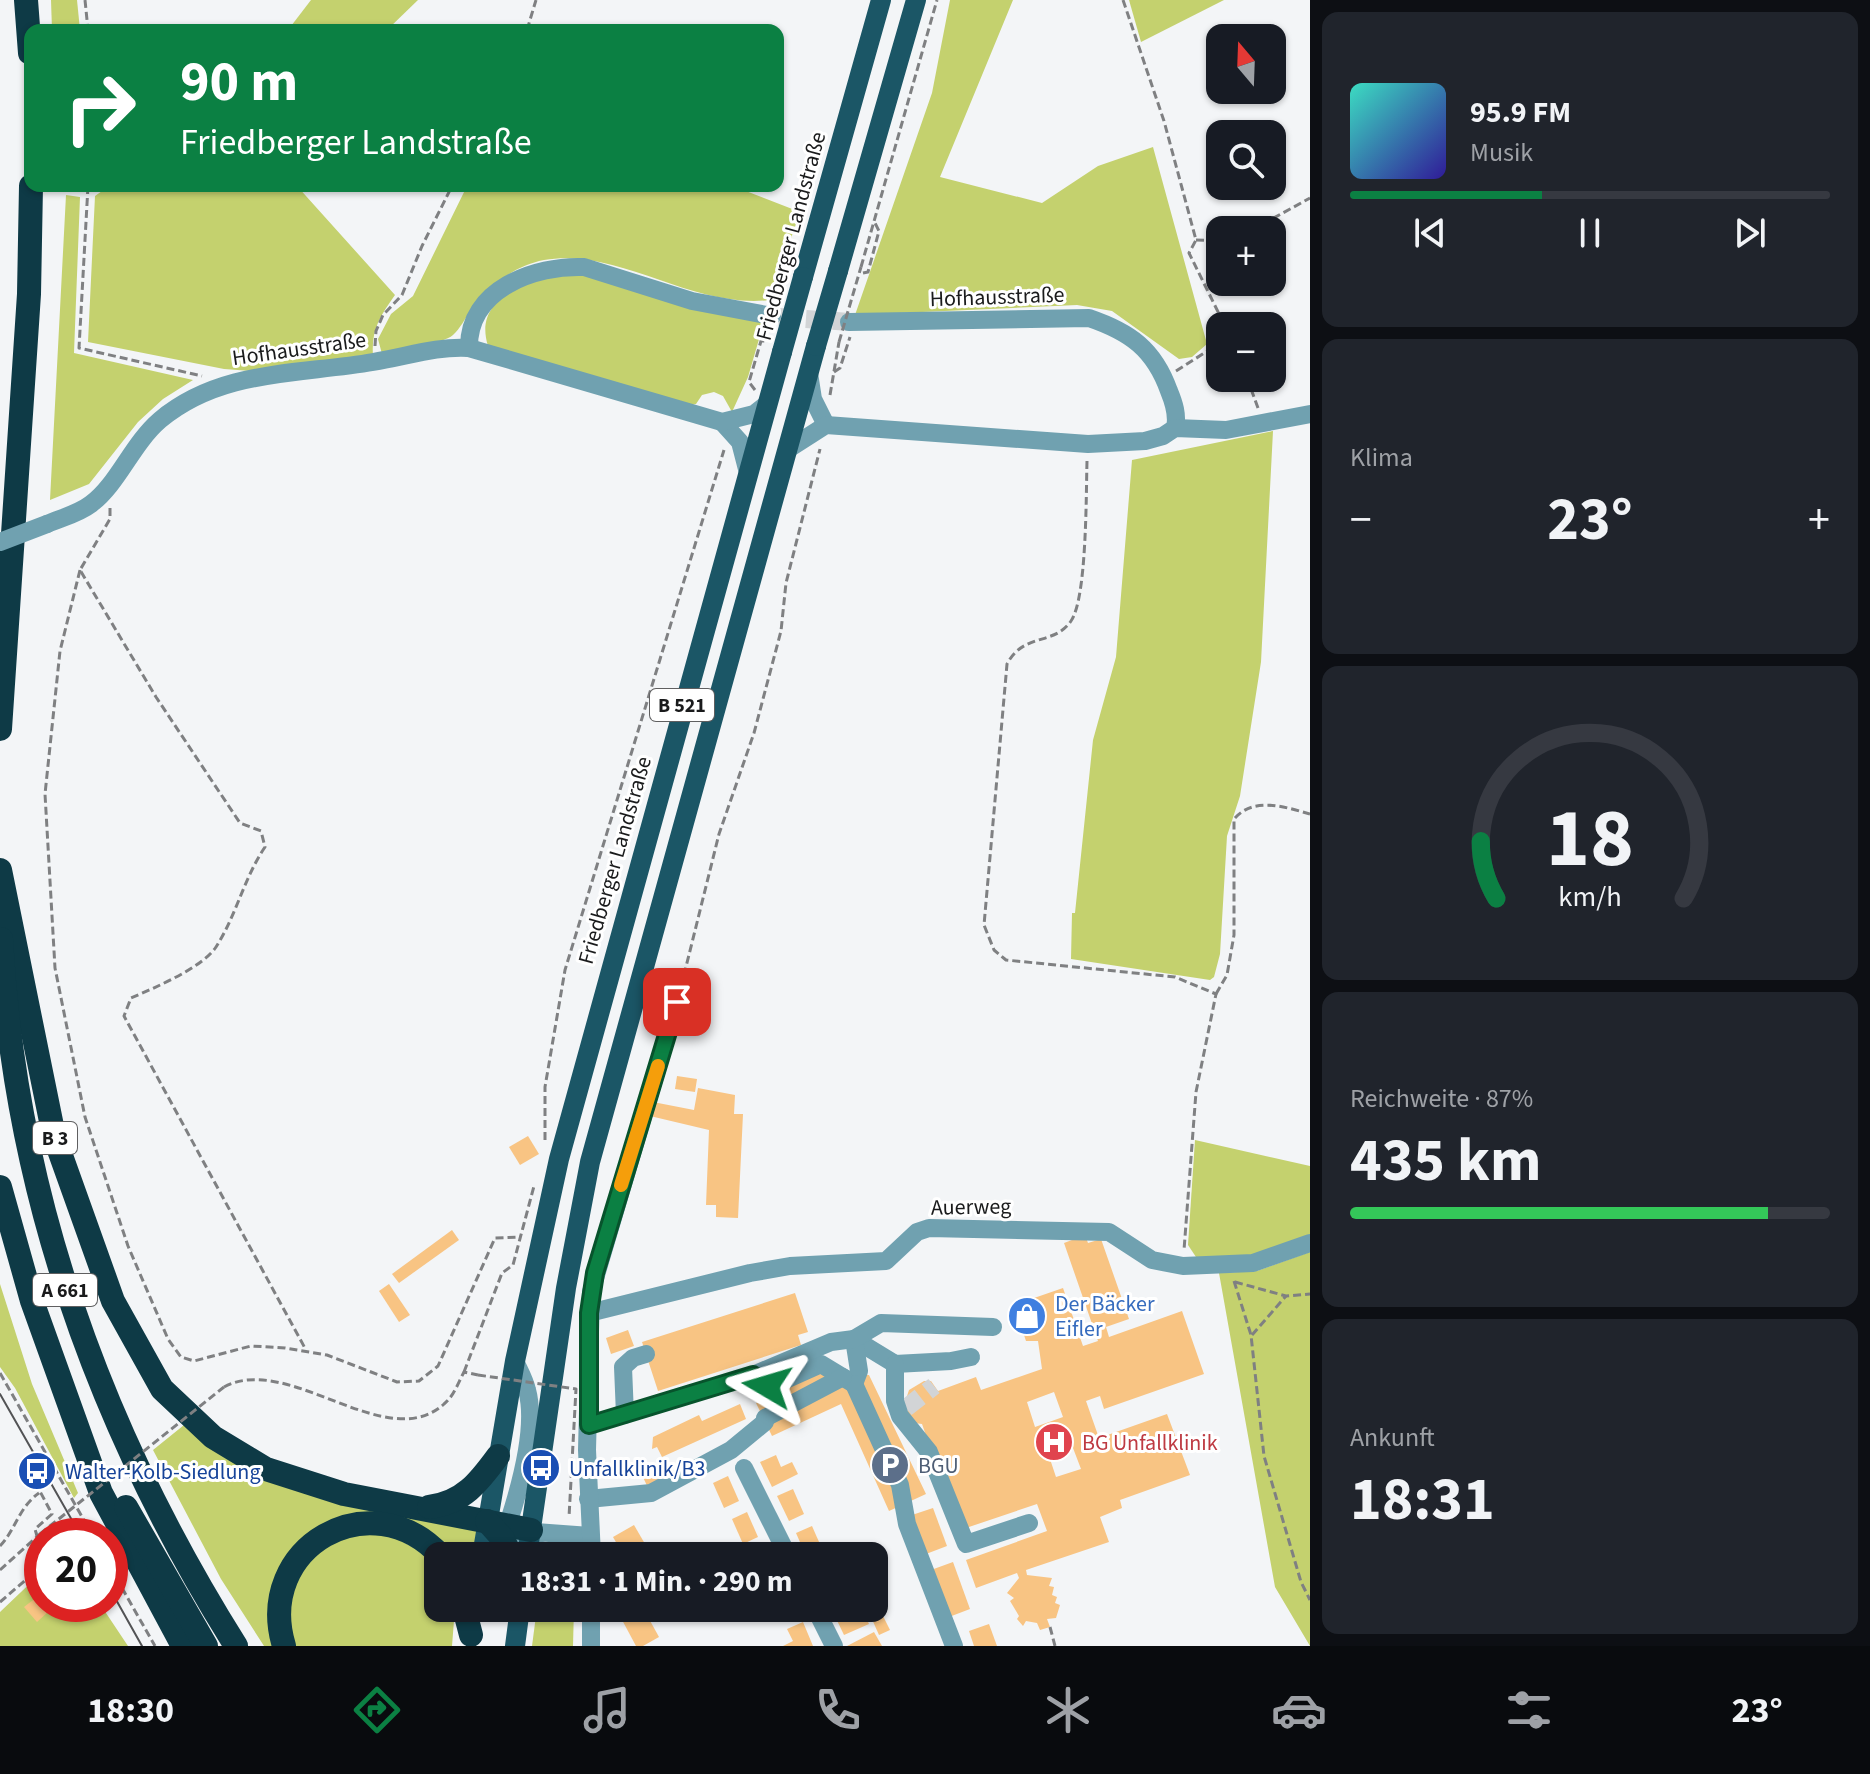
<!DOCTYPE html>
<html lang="de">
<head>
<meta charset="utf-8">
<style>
	:root { --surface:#171b24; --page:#20242c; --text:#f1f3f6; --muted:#9ea1a6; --line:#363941; --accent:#0b8043 }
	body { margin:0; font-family:"Source Sans 3",sans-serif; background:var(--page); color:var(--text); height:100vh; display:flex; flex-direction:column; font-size:30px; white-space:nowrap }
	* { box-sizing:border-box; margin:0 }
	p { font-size:26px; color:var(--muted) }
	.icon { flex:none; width:44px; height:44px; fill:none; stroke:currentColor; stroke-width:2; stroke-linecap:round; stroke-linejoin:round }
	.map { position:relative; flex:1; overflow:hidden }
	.side { display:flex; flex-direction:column; gap:12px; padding:12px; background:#0d0f14; width:560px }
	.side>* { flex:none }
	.hud { position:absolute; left:24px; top:24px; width:760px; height:168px; border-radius:16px; box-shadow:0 2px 6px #0004; background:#0b8043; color:#fff; overflow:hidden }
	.needle { width:52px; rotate:341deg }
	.controls { position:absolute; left:1206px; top:24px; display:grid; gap:16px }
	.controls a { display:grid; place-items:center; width:80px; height:80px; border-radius:16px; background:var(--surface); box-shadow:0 2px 6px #0004; font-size:40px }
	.speed { position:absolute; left:24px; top:1518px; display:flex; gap:16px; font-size:40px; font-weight:700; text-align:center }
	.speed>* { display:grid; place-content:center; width:104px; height:104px; border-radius:50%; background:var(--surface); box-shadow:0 2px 6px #0004; line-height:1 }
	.speed .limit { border:12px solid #d22; background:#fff; color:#111 }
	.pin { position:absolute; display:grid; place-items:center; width:68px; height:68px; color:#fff; margin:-34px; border-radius:16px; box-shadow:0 4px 12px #0006 }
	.me { position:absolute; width:88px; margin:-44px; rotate:277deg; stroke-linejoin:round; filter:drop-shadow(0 0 6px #0008) }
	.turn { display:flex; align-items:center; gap:28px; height:168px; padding:0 24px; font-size:36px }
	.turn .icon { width:104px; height:104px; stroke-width:2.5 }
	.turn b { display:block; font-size:56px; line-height:68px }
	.big { font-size:60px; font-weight:700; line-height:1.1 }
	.side .tile { flex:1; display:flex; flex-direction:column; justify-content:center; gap:12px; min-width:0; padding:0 28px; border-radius:16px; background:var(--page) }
	.side .dial { align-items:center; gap:0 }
	.dial svg { height:208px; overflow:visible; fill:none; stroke:var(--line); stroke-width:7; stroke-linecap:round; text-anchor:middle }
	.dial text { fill:var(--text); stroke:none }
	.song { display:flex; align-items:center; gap:24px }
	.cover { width:96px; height:96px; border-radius:12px; background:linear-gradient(135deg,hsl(170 70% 55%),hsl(250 70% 35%)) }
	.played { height:8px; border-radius:4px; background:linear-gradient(90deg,var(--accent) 40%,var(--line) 40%) }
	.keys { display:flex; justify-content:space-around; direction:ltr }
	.heat { display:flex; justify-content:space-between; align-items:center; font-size:44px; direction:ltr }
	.charge { height:12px; border-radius:6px; background:linear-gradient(90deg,#34c759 87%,var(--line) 0) }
	.trip { position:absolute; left:424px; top:1542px; width:464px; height:80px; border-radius:16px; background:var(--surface); box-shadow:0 2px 6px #0004; font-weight:700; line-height:80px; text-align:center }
	.tabs { display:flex; height:128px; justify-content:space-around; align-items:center; background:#090b0e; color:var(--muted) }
	.tabs .icon { width:56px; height:56px }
	.tabs .on { color:var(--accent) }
	.tabs b { font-size:36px; color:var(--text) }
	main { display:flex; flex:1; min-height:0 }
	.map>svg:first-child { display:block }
</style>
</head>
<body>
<main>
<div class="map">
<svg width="1310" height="1646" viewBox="0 0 1310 1646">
	<rect width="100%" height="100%" fill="#f3f5f7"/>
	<!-- green -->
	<g fill="#c4d16e">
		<polygon points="51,0 77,0 80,30 52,30"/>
		<polygon points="311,0 418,0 387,30 288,30"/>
		<polygon points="950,0 1013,0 940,177 1042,203 1098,166 1153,147 1207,344 1192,357 1179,359 1112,311 1077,305 855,315 932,93"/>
		<polygon points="1129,0 1224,0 1141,42"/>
		<path d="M 109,186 L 297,186 L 395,295 C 380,316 371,330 373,356 L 251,371 L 224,369 L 88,342 L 95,196 Z"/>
		<path d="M 467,186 L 733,186 L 800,212 L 770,300 C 690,309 620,247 544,260 C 513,266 489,286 471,311 C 465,318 460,329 453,335 C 443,344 397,351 382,354 L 378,339 L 391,314 L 413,296 Z"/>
		<polygon points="66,195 80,197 74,353 193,380 163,399 138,422 89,484 50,500"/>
		<path d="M 560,272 L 592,275 L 764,322 L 748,377 L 732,412 L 723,396 L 714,392 L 702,395 L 696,404 L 690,405 L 488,346 C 473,298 524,284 560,272 Z"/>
		<polygon points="1273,431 1261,662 1240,796 1227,836 1220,954 1214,977 1210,980 1071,959 1072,913 1075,913 1093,740 1116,657 1132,460"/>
		<polygon points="1195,1140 1310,1166 1310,1235 1251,1257 1196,1257 1188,1245"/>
		<polygon points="1310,1252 1310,1646 1275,1587 1219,1273 1257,1271"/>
		<polygon points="0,1284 32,1384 78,1493 74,1498 15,1388 0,1367"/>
		<polygon points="184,1425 221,1453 477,1528 473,1556 446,1556 420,1530 305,1539 277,1646 264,1646 221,1579 153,1450"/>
		<polygon points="378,1528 438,1561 438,1608 455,1608 452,1646 289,1646 287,1591 321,1544"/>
		<polygon points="42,1572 42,1604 100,1604 128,1646 0,1646 0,1612"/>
		<polygon points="537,1608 574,1608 573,1646 532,1646"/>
	</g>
	<!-- building -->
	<g fill="#f8c483" fill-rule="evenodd">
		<polygon points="677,1076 697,1079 695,1092 675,1089"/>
		<polygon points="698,1088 735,1095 734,1114 743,1114 738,1218 716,1217 716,1205 706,1205 709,1130 650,1116 653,1102 694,1110"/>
		<polygon points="528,1136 539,1154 520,1165 509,1147"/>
		<polygon points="452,1230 459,1240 399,1283 392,1274"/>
		<path d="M 1085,1235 L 1088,1243 L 1101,1239 L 1129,1319 L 1106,1327 L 1109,1337 L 1182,1311 L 1204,1374 L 1104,1409 L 1100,1396 L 1086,1401 L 1099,1438 L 1167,1414 L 1190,1475 L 1120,1500 L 1122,1508 L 1100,1517 L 1109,1542 L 1026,1570 L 1027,1575 L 1052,1578 L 1049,1586 L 1054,1587 L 1052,1595 L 1057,1597 L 1055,1603 L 1060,1605 L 1056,1618 L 1047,1619 L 1050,1627 L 1040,1630 L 1037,1623 L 1026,1621 L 1023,1626 L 1017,1619 L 1019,1616 L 1010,1601 L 1014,1598 L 1007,1593 L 1019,1578 L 1017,1573 L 976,1588 L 966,1560 L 1047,1531 L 1037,1504 L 966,1528 L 942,1459 L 935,1461 L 922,1424 L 914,1423 L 908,1414 L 906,1399 L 909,1390 L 924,1381 L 931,1381 L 938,1391 L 976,1377 L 981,1390 L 1042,1369 L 1038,1341 L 1026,1341 L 1014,1305 L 1063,1288 L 1083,1346 L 1098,1341 L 1064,1243 ZM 1054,1392 L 1063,1417 L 1035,1427 L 1027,1402 ZM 1073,1448 L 1081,1469 L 1056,1477 L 1049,1456 Z"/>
		<polygon points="389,1284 410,1315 399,1322 379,1291"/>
		<polygon points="795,1293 808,1332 798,1335 801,1345 658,1391 642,1342"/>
		<polygon points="628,1330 634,1346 611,1354 606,1338"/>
		<polygon points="814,1374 869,1375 926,1494 889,1511 841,1404 772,1436 756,1403"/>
		<polygon points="740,1404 746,1419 662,1457 657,1447 652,1449 653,1437 699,1415 702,1421"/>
		<polygon points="776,1455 781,1467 792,1462 798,1474 772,1487 760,1462"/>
		<polygon points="663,1466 670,1480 649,1490 642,1475"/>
		<polygon points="728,1476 739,1501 724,1508 713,1483"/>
		<polygon points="793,1489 804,1514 789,1521 777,1496"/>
		<polygon points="933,1508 947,1546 926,1554 912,1515"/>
		<polygon points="747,1512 758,1537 743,1544 732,1519"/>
		<polygon points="634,1525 652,1556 624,1556 613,1537"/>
		<polygon points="812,1526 823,1551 806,1556 796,1533"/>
		<polygon points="953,1562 970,1609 949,1617 931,1570"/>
		<polygon points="37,1597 49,1611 37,1622 24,1607"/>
		<polygon points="638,1608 643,1608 659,1637 643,1646 636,1646 621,1618"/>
		<polygon points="831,1608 850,1608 854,1617 864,1613 869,1624 844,1635"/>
		<polygon points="881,1612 890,1630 879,1635 871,1617"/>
		<polygon points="803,1622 813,1646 783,1646 793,1641 787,1629"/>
		<polygon points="989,1624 997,1646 974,1646 969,1631"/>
		<polygon points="874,1632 882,1646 847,1646"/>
	</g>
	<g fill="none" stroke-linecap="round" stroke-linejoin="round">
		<!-- minor-tunnel -->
		<g stroke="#d2d4d6" stroke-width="18" stroke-dasharray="18 9" stroke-linecap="butt">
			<polyline points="779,317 849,322"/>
			<polyline points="906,1408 934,1386"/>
		</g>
		<!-- path -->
		<g stroke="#7f8082" stroke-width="3" stroke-dasharray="8 4" stroke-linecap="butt">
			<polyline points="85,0 88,30"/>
			<polyline points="1123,0 1164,121 1196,240 1189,253 1225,326"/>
			<polyline points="527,30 536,0"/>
			<polyline points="88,186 79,348 202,376"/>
			<polyline points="1252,230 1310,198"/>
			<polyline points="1196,240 1220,241"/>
			<polyline points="861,267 937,0"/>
			<polyline points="863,273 868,272 879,231 874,221"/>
			<polyline points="779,290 776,291 789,248 794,245"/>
			<polyline points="375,346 376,331 383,315 402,295 422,246 452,186"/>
			<polyline points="1176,371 1220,343"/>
			<polyline points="834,372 840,368 850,337"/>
			<polyline points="1247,378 1258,408"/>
			<polyline points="755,390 749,382 761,341 765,341"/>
			<polyline points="830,395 839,342"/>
			<path d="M 1087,461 C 1086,494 1087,598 1071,621 C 1054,646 1024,632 1007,664 L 984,925 L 994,950 L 1006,960 L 1175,977 L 1216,994 L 1196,1092 L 1184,1250"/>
			<path d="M 110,508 L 110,519 L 80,570 L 156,697 L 240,823 L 261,831 L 265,847 C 244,878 236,916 216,947 C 202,968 154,988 131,998 L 124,1016 L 306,1350"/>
			<polyline points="80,570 60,651 45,794 55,968 85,1117 128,1246 168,1339 181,1357 194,1361 251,1346 285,1348 327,1355 397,1382 419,1381 438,1366 495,1238 521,1237"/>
			<polyline points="681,987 719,834 754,733 781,631 786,583 820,449"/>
			<path d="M 1216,994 L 1227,975 L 1234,935 L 1234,819 C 1254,796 1285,807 1310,814"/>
			<polyline points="545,1140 545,1087 565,970 724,450"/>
			<polyline points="1234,1281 1251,1335 1264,1456 1301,1582 1310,1600"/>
			<polyline points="1235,1282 1286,1296 1310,1294"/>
			<polyline points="1252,1335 1286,1296"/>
			<polyline points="464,1372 502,1273 513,1265 534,1186"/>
			<polyline points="0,1373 93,1536"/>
			<path d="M 224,1387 C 289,1352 386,1456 444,1404 C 454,1396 458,1383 464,1372 L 478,1375"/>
			<polyline points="51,1472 54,1476"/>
			<polyline points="35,1482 52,1514 35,1529 37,1536"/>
			<path d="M 0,1546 C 16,1529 19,1507 39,1493"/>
			<polyline points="110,1567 155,1646"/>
			<polyline points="0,1570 40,1534"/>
			<polyline points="0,1602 42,1566"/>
			<polyline points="1050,1627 1055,1646"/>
		</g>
		<!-- minor -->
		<g stroke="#70a1b0" stroke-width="18">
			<path d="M 849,322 L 1089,318 C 1130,332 1154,349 1169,391 C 1174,403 1178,415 1175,428"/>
			<path d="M 469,348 C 468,289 535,265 584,267 L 692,301 L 772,316"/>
			<polyline points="809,373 813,399 826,425"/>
			<polyline points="722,422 740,442 748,473"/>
			<polyline points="787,450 826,425 1088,444 1145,441 1163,436 1175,428 1226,430 1310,414"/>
			<path d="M 47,524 C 61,518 78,514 91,504 C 118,484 132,444 160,420 C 221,369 298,375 373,362 C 406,357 435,346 469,348 L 722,422 L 754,414 L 768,403"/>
			<polyline points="589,1313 750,1273 790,1266 886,1261 917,1232 929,1228 1109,1232 1152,1260 1183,1266 1253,1263 1310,1243"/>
			<polyline points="854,1339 895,1364 951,1361 971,1357"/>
			<polyline points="895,1364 895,1401 900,1416 929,1452 966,1544 1029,1523"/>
			<polyline points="753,1375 760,1384 774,1385 821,1364 854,1384 859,1371 854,1339"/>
			<polyline points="854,1384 900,1485 907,1524 954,1646"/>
			<polyline points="625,1415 623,1367 633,1358 646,1354"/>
			<polyline points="765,1418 843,1377"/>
			<polyline points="589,1425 753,1375 831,1342 854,1339 881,1323 993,1327"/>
			<polyline points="744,1468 788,1556"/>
			<polyline points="588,1499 651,1493 731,1450 765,1422"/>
			<polyline points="522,1531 590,1536"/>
			<polyline points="518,1535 536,1548 557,1556"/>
			<path d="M 504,1536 C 517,1498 538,1430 527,1390 C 525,1380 519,1370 515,1361"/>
			<polyline points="592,1556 587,1450 591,1292 677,1002"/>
			<polyline points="815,1608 834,1646"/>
			<polyline points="591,1646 591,1608"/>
		</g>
		<!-- major -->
		<g stroke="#1b5666" stroke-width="20">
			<polyline points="838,271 916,0"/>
			<polyline points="803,277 881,0"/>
			<polyline points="482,1556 515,1361 559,1159 782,352"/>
			<polyline points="527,1556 566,1288 590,1162 816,346"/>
			<polyline points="515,1646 520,1608"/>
		</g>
		<!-- highway -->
		<g stroke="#0e3a46" stroke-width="24">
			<polyline points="26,0 30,53"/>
			<polyline points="0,729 29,294 31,186"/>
			<polyline points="0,870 54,1136 113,1301 162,1389 213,1437 266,1469 344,1494 531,1530"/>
			<path d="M 1,939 C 15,1194 101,1431 236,1646"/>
			<polyline points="0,1187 32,1301 101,1493 183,1646"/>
			<polyline points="126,1507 206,1646"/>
			<path d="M 429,1507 C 463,1503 479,1482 498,1456"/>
			<polyline points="487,1521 503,1539 511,1556"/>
			<polyline points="464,1608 471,1635"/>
			<path d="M 284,1646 C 254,1547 371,1480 441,1556"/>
		</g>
		<!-- tram -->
		<g stroke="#525355" stroke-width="2">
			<polyline points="0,1394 81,1536"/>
			<polyline points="110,1589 142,1646"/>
		</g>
		<!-- path-bridge -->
		<g stroke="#7f8082" stroke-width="3" stroke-dasharray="8 4" stroke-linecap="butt">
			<polyline points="839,342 861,267"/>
			<polyline points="478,1375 576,1389 569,1517"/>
			<polyline points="40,1534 224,1387"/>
		</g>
		<!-- minor-bridge -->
		<polyline stroke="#70a1b0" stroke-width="18" points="0,542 47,524"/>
		<!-- major-bridge -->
		<g stroke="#1b5666" stroke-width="20">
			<polyline points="816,346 838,271"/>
			<polyline points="782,352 803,277"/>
		</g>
	</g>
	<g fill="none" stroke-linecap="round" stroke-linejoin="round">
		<!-- route casing -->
		<g stroke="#07532c" stroke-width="20">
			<polyline id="route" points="677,1002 595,1273 589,1313 589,1425 753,1375 767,1386"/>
		</g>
		<!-- route -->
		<use href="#route" stroke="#0b8043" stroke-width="14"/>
		<!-- slow -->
		<polyline stroke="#f59e0b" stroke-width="14" points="621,1185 658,1066"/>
	</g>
	<!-- icons -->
	<defs>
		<g id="shop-disc" transform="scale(2)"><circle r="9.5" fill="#3f7fe0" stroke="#fff"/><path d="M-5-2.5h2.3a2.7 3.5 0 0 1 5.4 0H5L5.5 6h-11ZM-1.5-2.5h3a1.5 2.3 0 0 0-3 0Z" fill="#fff"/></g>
		<g id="hospital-disc" transform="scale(2)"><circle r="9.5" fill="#e0444e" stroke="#fff"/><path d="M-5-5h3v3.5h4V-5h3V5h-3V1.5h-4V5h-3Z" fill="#fff"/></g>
		<g id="parking-disc" transform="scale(2)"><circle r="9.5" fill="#5c6f8a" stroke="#fff"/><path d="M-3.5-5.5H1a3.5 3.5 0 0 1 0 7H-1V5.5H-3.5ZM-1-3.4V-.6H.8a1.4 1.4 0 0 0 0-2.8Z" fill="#fff"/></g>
		<g id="bus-disc" transform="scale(2)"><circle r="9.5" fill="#1a4fb4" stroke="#fff"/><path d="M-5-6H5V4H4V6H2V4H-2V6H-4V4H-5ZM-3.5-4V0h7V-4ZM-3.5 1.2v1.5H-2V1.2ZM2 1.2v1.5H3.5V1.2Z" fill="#fff"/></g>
	</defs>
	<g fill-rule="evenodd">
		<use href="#shop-disc" x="1027" y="1316"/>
		<use href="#hospital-disc" x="1054" y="1442"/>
		<use href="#parking-disc" x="890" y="1465"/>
		<use href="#bus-disc" x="541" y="1468"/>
		<use href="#bus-disc" x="37" y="1471"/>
	</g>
	<g text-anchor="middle" stroke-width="6" stroke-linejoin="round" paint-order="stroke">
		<!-- shield labels -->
		<g fill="#fff" stroke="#5f5f60" stroke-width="2">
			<rect x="650" y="689" width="64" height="32" rx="6"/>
			<rect x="33" y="1122" width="44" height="32" rx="6"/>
			<rect x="33" y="1274" width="64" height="32" rx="6"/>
		</g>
		<g font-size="20" font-weight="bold" fill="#1a1b1c">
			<text x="682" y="712">B 521</text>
			<text x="55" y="1145">B 3</text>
			<text x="65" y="1297">A 661</text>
		</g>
		<!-- street labels -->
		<g font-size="22" fill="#1a1b1c" stroke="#fff">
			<text transform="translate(790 236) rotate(-75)" y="8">Friedberger Landstraße</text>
			<text transform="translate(997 296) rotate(-2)" y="8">Hofhausstraße</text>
			<text transform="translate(299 348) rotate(-8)" y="8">Hofhausstraße</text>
			<text transform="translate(614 860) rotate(-74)" y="8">Friedberger Landstraße</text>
			<text transform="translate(971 1206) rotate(-1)" y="8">Auerweg</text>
		</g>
		<!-- shop labels -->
		<g font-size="22" fill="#366cbe" stroke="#fff" text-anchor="start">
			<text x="1055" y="1311">Der Bäcker<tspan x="1055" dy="25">Eifler</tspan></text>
		</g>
		<!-- health labels -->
		<g font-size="22" fill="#be3a42" stroke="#fff" text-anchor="start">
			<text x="1082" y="1450">BG Unfallklinik</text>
		</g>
		<!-- service labels -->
		<g font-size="22" fill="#4e5e75" stroke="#fff" text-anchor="start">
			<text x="918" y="1473">BGU</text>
		</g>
		<!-- transit labels -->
		<g font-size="22" fill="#164399" stroke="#fff" text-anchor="start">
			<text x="569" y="1476">Unfallklinik/B3</text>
			<text x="65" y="1479">Walter-Kolb-Siedlung</text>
		</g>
	</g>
</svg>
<div class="controls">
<a><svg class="needle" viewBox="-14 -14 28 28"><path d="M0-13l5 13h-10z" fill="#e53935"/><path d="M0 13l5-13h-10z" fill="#9ea1a6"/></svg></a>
<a><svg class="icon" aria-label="search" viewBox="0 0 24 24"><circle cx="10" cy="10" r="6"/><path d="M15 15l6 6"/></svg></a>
<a>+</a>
<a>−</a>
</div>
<div class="speed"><div class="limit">20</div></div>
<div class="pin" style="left:677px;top:1002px;background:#d93025"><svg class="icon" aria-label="arrive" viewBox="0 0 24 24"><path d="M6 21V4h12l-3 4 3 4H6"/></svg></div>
<svg class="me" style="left:767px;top:1386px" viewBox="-20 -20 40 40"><path d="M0-17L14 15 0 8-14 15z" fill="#0b8043" stroke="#fff" stroke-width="4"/></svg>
<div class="trip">18:31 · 1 Min. · 290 m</div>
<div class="hud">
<div class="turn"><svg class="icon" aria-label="right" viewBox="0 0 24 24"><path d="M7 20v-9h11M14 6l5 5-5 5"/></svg><div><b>90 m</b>Friedberger Landstraße</div></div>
</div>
</div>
<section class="side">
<div class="tile">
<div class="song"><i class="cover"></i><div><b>95.9 FM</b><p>Musik</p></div></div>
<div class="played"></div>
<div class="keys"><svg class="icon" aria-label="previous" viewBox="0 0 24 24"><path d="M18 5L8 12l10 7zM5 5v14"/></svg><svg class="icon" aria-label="pause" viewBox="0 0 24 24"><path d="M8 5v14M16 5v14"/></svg><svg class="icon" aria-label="next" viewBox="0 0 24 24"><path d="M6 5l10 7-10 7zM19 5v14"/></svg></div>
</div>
<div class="tile"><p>Klima</p>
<div class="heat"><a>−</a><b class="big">23°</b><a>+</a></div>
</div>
<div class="tile dial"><svg viewBox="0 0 100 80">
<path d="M14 69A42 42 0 1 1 86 69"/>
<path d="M14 69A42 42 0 0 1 8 47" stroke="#0b8043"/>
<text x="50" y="56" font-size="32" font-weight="700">18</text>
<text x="50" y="72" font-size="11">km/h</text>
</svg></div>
<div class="tile"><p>Reichweite · 87%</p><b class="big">435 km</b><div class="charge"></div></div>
<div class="tile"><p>Ankunft</p><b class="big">18:31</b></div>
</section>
</main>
<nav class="tabs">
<b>18:30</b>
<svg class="icon on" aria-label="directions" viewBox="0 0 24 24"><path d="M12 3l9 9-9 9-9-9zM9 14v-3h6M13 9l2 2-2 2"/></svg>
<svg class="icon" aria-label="music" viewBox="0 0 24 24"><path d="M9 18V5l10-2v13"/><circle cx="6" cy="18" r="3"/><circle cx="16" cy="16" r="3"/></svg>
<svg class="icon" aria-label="phone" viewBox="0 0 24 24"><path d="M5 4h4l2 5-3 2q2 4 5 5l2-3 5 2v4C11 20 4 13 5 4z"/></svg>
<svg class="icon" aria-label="climate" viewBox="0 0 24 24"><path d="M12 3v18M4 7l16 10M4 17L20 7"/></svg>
<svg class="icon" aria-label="car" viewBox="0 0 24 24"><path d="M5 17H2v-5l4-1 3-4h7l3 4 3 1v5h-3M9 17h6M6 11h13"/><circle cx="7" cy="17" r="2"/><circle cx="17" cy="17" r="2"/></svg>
<svg class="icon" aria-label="filters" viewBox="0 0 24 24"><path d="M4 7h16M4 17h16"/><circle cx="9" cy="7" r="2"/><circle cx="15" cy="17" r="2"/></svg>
<b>23°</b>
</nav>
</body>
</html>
